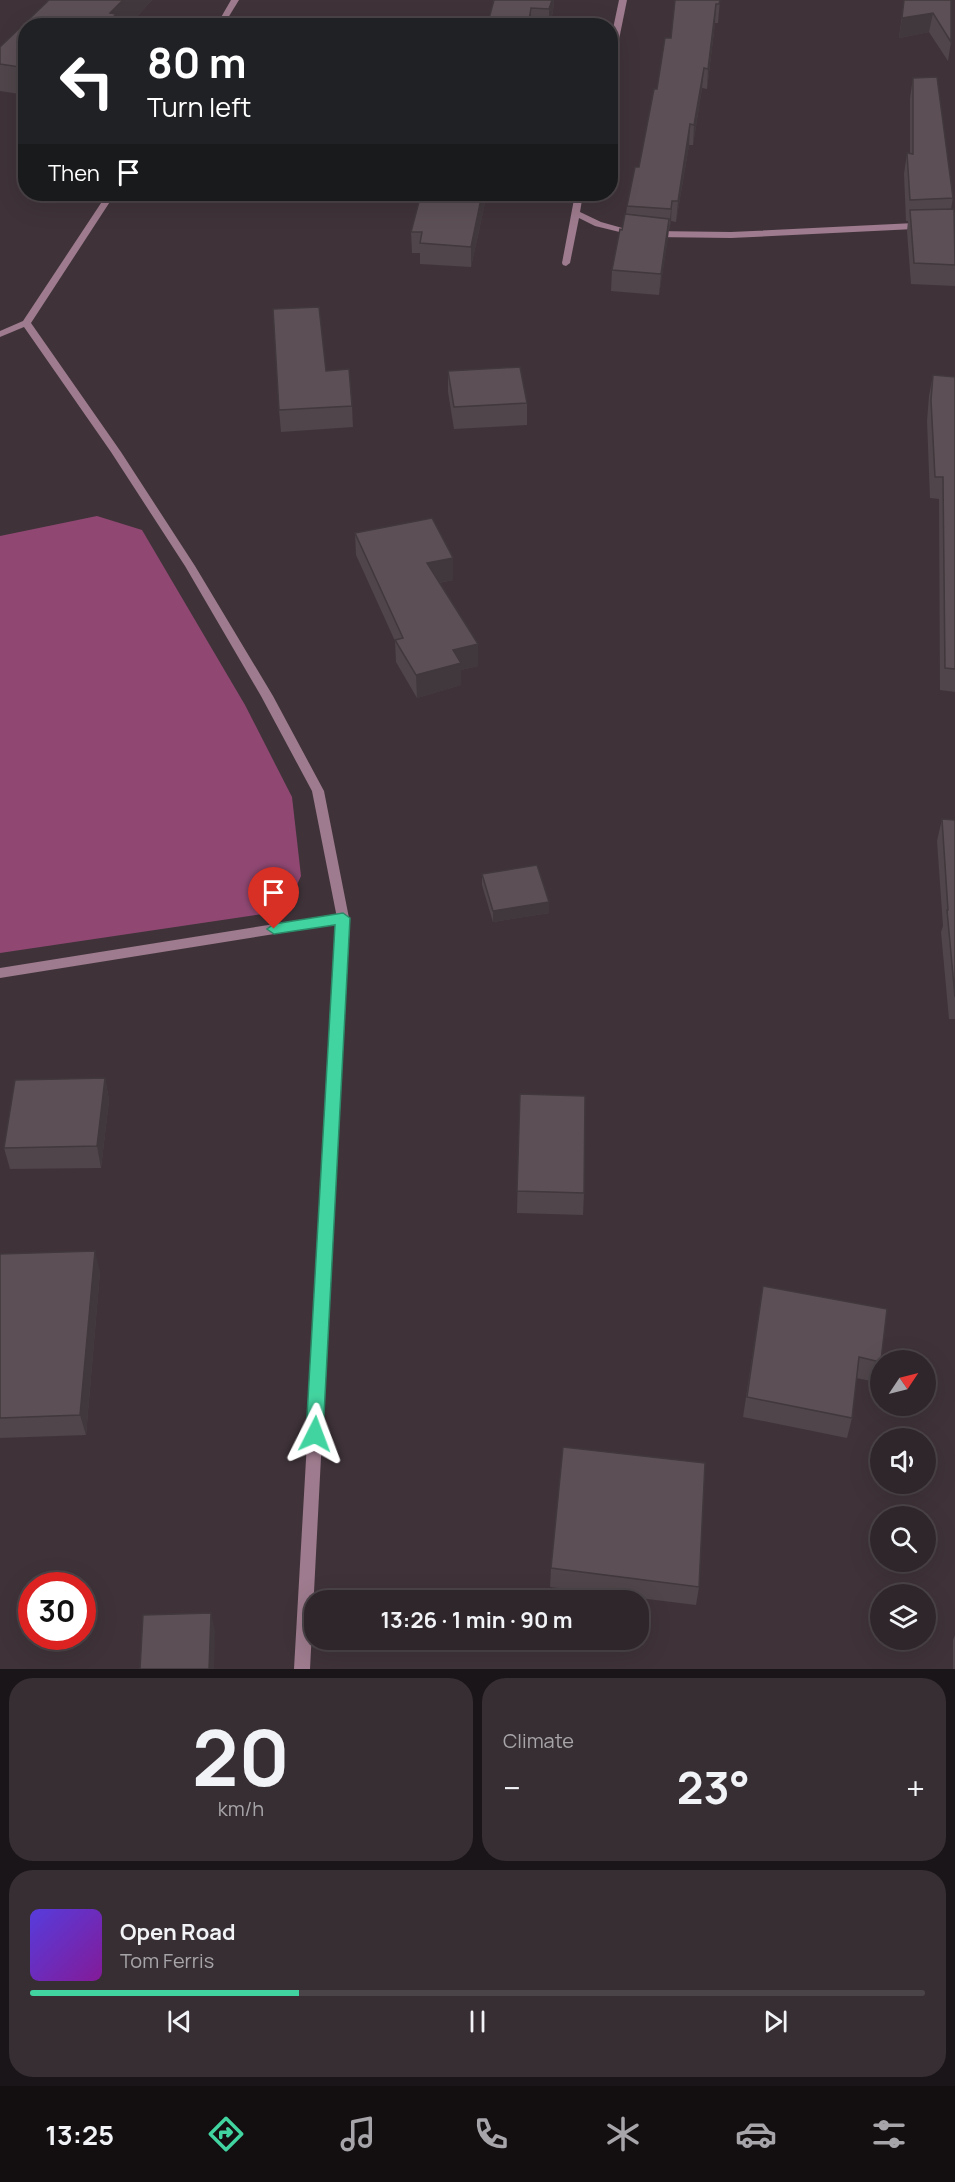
<!DOCTYPE html>
<html lang="en">
<head>
<meta charset="utf-8">
<style>
	:root { --surface:#2f262b; --page:#372e33; --text:#f1f3f6; --muted:#a7a5a9; --line:#4a4347; --accent:#42d4a0 }
	body { margin:0; font-family:Manrope,sans-serif; background:var(--page); color:var(--text); height:100vh; display:flex; flex-direction:column; font-size:22px; white-space:nowrap }
	* { box-sizing:border-box; margin:0 }
	p { font-size:20px; color:var(--muted) }
	.icon { flex:none; width:33px; height:33px; fill:none; stroke:currentColor; stroke-width:2; stroke-linecap:round; stroke-linejoin:round }
	.map { position:relative; height:1669px; overflow:hidden }
	.details { display:flex; flex-direction:column; gap:9px; padding:9px; background:#1a1518; flex:1 }
	.details>* { flex:none }
	.guide { position:absolute; left:18px; top:18px; width:600px; height:183px; border-radius:24px; box-shadow:0 6px 24px #0002,0 0 0 2px var(--line); background:#202124; color:#fff; overflow:hidden }
	.needle { width:39px; rotate:55deg }
	.tools { position:absolute; left:870px; top:1350px; display:grid; gap:12px }
	.tools a { display:grid; place-items:center; width:66px; height:66px; border-radius:50%; background:var(--surface); box-shadow:0 6px 24px #0002,0 0 0 2px var(--line); font-size:30px }
	.speed { position:absolute; left:18px; top:1572px; display:flex; gap:12px; font-size:30px; font-weight:700; text-align:center }
	.speed>* { display:grid; place-content:center; width:78px; height:78px; border-radius:50%; background:var(--surface); box-shadow:0 6px 24px #0002,0 0 0 2px var(--line); line-height:1 }
	.speed .limit { border:9px solid #d22; background:#fff; color:#111 }
	.pin { position:absolute; display:grid; place-items:center; width:51px; height:51px; color:#fff; margin:-62px -26px; border-radius:50% 50% 50% 0; rotate:-45deg; box-shadow:0 0 6px #0007 }
	.pin .icon { rotate:45deg }
	.me { position:absolute; width:66px; margin:-33px; rotate:3deg; stroke-linejoin:round; filter:drop-shadow(0 0 4px #0008) }
	.turn { display:flex; align-items:center; gap:21px; height:126px; padding:0 30px; font-size:27px }
	.turn .icon { width:78px; height:78px; stroke-width:2.5 }
	.turn b { display:block; font-size:42px; line-height:51px }
	.then { display:flex; align-items:center; height:57px; padding:0 30px; background:#0003; gap:12px; font-size:22px }
	.big { font-size:45px; font-weight:700; line-height:1.1 }
	.details .card { flex:1; display:flex; flex-direction:column; justify-content:center; gap:9px; min-width:0; padding:0 21px; border-radius:24px; background:var(--page) }
	.details .dial { align-items:center; gap:0 }
	.dial b { font-size:78px; line-height:1 }
	.song { display:flex; align-items:center; gap:18px }
	.cover { width:72px; height:72px; border-radius:9px; background:linear-gradient(135deg,hsl(250 70% 55%),hsl(290 70% 35%)) }
	.played { height:6px; border-radius:3px; background:linear-gradient(90deg,var(--accent) 30%,var(--line) 30%) }
	.keys { display:flex; justify-content:space-around; direction:ltr }
	.heat { display:flex; justify-content:space-between; align-items:center; font-size:33px; direction:ltr }
	.details .tiles { flex:1; display:grid; gap:9px; grid-template-columns:1fr 1fr }
	.card:last-child { grid-column:span 2 }
	.trip { position:absolute; left:304px; top:1590px; width:345px; height:60px; border-radius:24px; background:var(--surface); box-shadow:0 6px 24px #0002,0 0 0 2px var(--line); font-weight:700; line-height:60px; text-align:center }
	.dock { display:flex; height:96px; justify-content:space-around; align-items:center; background:#130f11; color:var(--muted) }
	.dock .icon { width:42px; height:42px }
	.dock .selected { color:var(--accent) }
	.dock b { font-size:27px; color:var(--text) }
	.map>svg:first-child { display:block }
</style>
</head>
<body>
<div class="map">
<svg width="955" height="1669" viewBox="0 0 955 1669">
	<rect width="100%" height="100%" fill="#3f3339"/>
	<!-- forest -->
	<polygon fill="#904873" points="97,516 142,530 245,705 292,797 301,876 289,902 262,914 0,953 0,536"/>
	<g fill="none" stroke-linecap="round" stroke-linejoin="round">
		<!-- service -->
		<g fill="#9e7b8e" fill-rule="evenodd">
			<polygon points="619,0 627,0 614,64 610,66 610,43"/>
			<polygon points="575,194 583,194 580,212 601,222 640,233 636,236 595,226 579,218 570,263 566,266 563,265 562,263"/>
			<polygon points="955,221 955,227 731,238 654,237 650,234 654,231 731,232"/>
			<polygon points="343,913 347,915 349,918 347,921 343,923 0,978 0,968"/>
		</g>
		<!-- minor -->
		<g fill="#9e7b8e" fill-rule="evenodd">
			<polygon points="231,0 239,0 223,26 216,26"/>
			<polygon points="107,194 115,194 31,323 121,452 195,566 273,696 324,791 349,918 310,1669 294,1669 337,918 312,791 261,696 185,566 111,452 24,327 0,337 0,331 23,321"/>
		</g>
	</g>
	<!-- wall -->
	<g fill="#4f454a">
		<polygon points="49,0 152,0 128,26 26,26 26,95 0,91 0,47"/>
		<polygon points="494,0 554,0 553,11 550,26 487,26"/>
		<polygon points="720,0 718,23 715,23 707,89 702,88 693,145 689,145 676,222 671,221 669,230 659,295 611,291 612,270 626,214 627,206 639,167 657,89 671,38"/>
		<polygon points="904,0 951,0 951,42 948,61 929,32 899,38"/>
		<polygon points="913,78 953,198 951,209 955,213 955,286 911,284 907,231 908,221 906,221 904,174 907,153 910,154 910,98"/>
		<polygon points="427,194 487,194 471,267 420,264 420,253 412,253 411,232"/>
		<polygon points="448,371 527,403 527,425 454,429 448,392"/>
		<polygon points="933,375 955,377 955,692 940,690 939,499 930,498 927,421 929,396"/>
		<polygon points="352,406 353,427 281,432 279,410"/>
		<polygon points="355,533 453,558 453,580 439,583 478,666 461,670 461,685 417,698 396,662 395,641 356,555"/>
		<polygon points="942,819 955,820 955,1019 949,1019 941,932 943,926 937,841"/>
		<polygon points="482,874 549,913 493,922 482,885"/>
		<polygon points="105,1078 109,1100 101,1168 10,1169 4,1148"/>
		<polygon points="520,1094 584,1193 583,1215 517,1213"/>
		<polygon points="0,1254 100,1272 86,1435 0,1438"/>
		<polygon points="763,1286 880,1360 880,1365 876,1382 856,1378 852,1418 847,1438 743,1417"/>
		<polygon points="551,1568 699,1587 696,1605 550,1587"/>
		<polygon points="955,1635 955,1669 953,1669 953,1640"/>
	</g>
	<!-- shaded-wall -->
	<g fill="#40383c">
		<polygon points="123,0 152,0 128,26 105,26 110,13"/>
		<polygon points="552,0 554,0 553,11 549,26 549,9"/>
		<polygon points="716,4 715,23 707,89 708,69"/>
		<polygon points="531,8 531,26 528,26"/>
		<polygon points="933,13 929,32 899,38 902,18"/>
		<polygon points="704,68 702,88 693,145 694,125"/>
		<polygon points="690,124 689,145 676,222 678,201"/>
		<polygon points="482,194 487,194 471,267 471,247"/>
		<polygon points="672,201 671,221 669,230 671,209"/>
		<polygon points="669,219 668,240 659,295 661,274"/>
		<polygon points="453,558 453,580 427,585 427,563"/>
		<polygon points="478,644 478,666 461,670 461,685 417,698 416,675 453,650"/>
		<polygon points="549,902 549,913 493,922 493,911"/>
		<polygon points="105,1078 109,1100 101,1168 97,1146"/>
		<polygon points="95,1251 100,1272 86,1435 80,1415"/>
		<polygon points="211,1613 215,1631 214,1669 209,1669"/>
	</g>
	<!-- building -->
	<g fill="#5c5056" stroke="#40383c" stroke-width="1.5">
		<polygon points="49,0 123,0 110,13 116,14 105,26 26,26 26,68 0,64 0,47"/>
		<polygon points="494,0 552,0 549,9 531,8 528,26 487,26"/>
		<polygon points="675,0 720,0 719,4 716,4 708,69 704,68 694,125 690,124 678,201 672,201 671,209 627,206 635,167 639,167 654,89 657,89 665,38 671,38"/>
		<polygon points="904,0 951,0 951,42 933,13 902,18"/>
		<polygon points="937,77 953,198 910,200 907,153 913,154 913,78"/>
		<polygon points="421,194 482,194 471,247 420,243 422,232 411,232"/>
		<polygon points="954,209 955,265 914,263 910,210"/>
		<polygon points="625,214 669,219 661,274 612,270 620,229 622,230"/>
		<polygon points="319,307 326,371 349,369 352,406 279,410 273,309"/>
		<polygon points="520,367 527,403 454,407 448,371"/>
		<polygon points="933,375 955,377 955,669 945,668 943,477 935,477 931,400"/>
		<polygon points="432,518 453,558 427,563 478,644 453,650 461,663 416,675 395,640 403,638 355,533"/>
		<polygon points="942,819 955,820 955,997 947,910 948,910"/>
		<polygon points="537,865 549,902 493,911 482,874"/>
		<polygon points="105,1078 97,1146 4,1148 15,1080"/>
		<polygon points="520,1094 585,1096 584,1193 517,1191"/>
		<polygon points="95,1251 80,1415 0,1418 0,1254"/>
		<polygon points="763,1286 887,1309 881,1360 880,1362 859,1357 852,1418 747,1397"/>
		<polygon points="563,1447 705,1463 699,1587 551,1568"/>
		<polygon points="211,1613 209,1669 140,1669 143,1615"/>
	</g>
	<!-- route -->
	<polygon fill="#42d4a0" stroke="#2b8a68" stroke-width="1.5" points="343,913 350,918 323,1434 321,1440 315,1442 308,1440 306,1434 335,925 274,934 267,929 274,924"/>
</svg>
<div class="tools">
<a><svg class="needle" viewBox="-14 -14 28 28"><path d="M0-13l5 13h-10z" fill="#e53935"/><path d="M0 13l5-13h-10z" fill="#a7a5a9"/></svg></a>
<a><svg class="icon" aria-label="sound" viewBox="0 0 24 24"><path d="M4 9h4l5-4v14l-5-4H4zM17 9q2 3 0 6"/></svg></a>
<a><svg class="icon" aria-label="search" viewBox="0 0 24 24"><circle cx="10" cy="10" r="6"/><path d="M15 15l6 6"/></svg></a>
<a><svg class="icon" aria-label="layers" viewBox="0 0 24 24"><path d="M12 4l9 5-9 5-9-5zM3 14l9 5 9-5"/></svg></a>
</div>
<div class="speed"><div class="limit">30</div></div>
<div class="pin" style="left:274px;top:929px;background:#d93025"><svg class="icon" aria-label="arrive" viewBox="0 0 24 24"><path d="M6 21V4h12l-3 4 3 4H6"/></svg></div>
<svg class="me" style="left:315px;top:1434px" viewBox="-20 -20 40 40"><path d="M0-17L14 15 0 8-14 15z" fill="#42d4a0" stroke="#fff" stroke-width="4"/></svg>
<div class="trip">13:26 · 1 min · 90 m</div>
<div class="guide">
<div class="turn"><svg class="icon" aria-label="left" viewBox="0 0 24 24"><path d="M17 20v-9H6M10 6l-5 5 5 5"/></svg><div><b>80 m</b>Turn left</div></div>
<div class="then">Then<svg class="icon" aria-label="arrive" viewBox="0 0 24 24"><path d="M6 21V4h12l-3 4 3 4H6"/></svg></div>
</div>
</div>
<section class="details">
<div class="tiles">
<div class="card dial"><b>20</b><p>km/h</p></div>
<div class="card"><p>Climate</p>
<div class="heat"><a>−</a><b class="big">23°</b><a>+</a></div>
</div>
<div class="card">
<div class="song"><i class="cover"></i><div><b>Open Road</b><p>Tom Ferris</p></div></div>
<div class="played"></div>
<div class="keys"><svg class="icon" aria-label="previous" viewBox="0 0 24 24"><path d="M18 5L8 12l10 7zM5 5v14"/></svg><svg class="icon" aria-label="pause" viewBox="0 0 24 24"><path d="M8 5v14M16 5v14"/></svg><svg class="icon" aria-label="next" viewBox="0 0 24 24"><path d="M6 5l10 7-10 7zM19 5v14"/></svg></div>
</div>
</div>
</section>
<nav class="dock">
<b>13:25</b>
<svg class="icon selected" aria-label="directions" viewBox="0 0 24 24"><path d="M12 3l9 9-9 9-9-9zM9 14v-3h6M13 9l2 2-2 2"/></svg>
<svg class="icon" aria-label="music" viewBox="0 0 24 24"><path d="M9 18V5l10-2v13"/><circle cx="6" cy="18" r="3"/><circle cx="16" cy="16" r="3"/></svg>
<svg class="icon" aria-label="phone" viewBox="0 0 24 24"><path d="M5 4h4l2 5-3 2q2 4 5 5l2-3 5 2v4C11 20 4 13 5 4z"/></svg>
<svg class="icon" aria-label="climate" viewBox="0 0 24 24"><path d="M12 3v18M4 7l16 10M4 17L20 7"/></svg>
<svg class="icon" aria-label="car" viewBox="0 0 24 24"><path d="M5 17H2v-5l4-1 3-4h7l3 4 3 1v5h-3M9 17h6M6 11h13"/><circle cx="7" cy="17" r="2"/><circle cx="17" cy="17" r="2"/></svg>
<svg class="icon" aria-label="filters" viewBox="0 0 24 24"><path d="M4 7h16M4 17h16"/><circle cx="9" cy="7" r="2"/><circle cx="15" cy="17" r="2"/></svg>
</nav>
</body>
</html>
